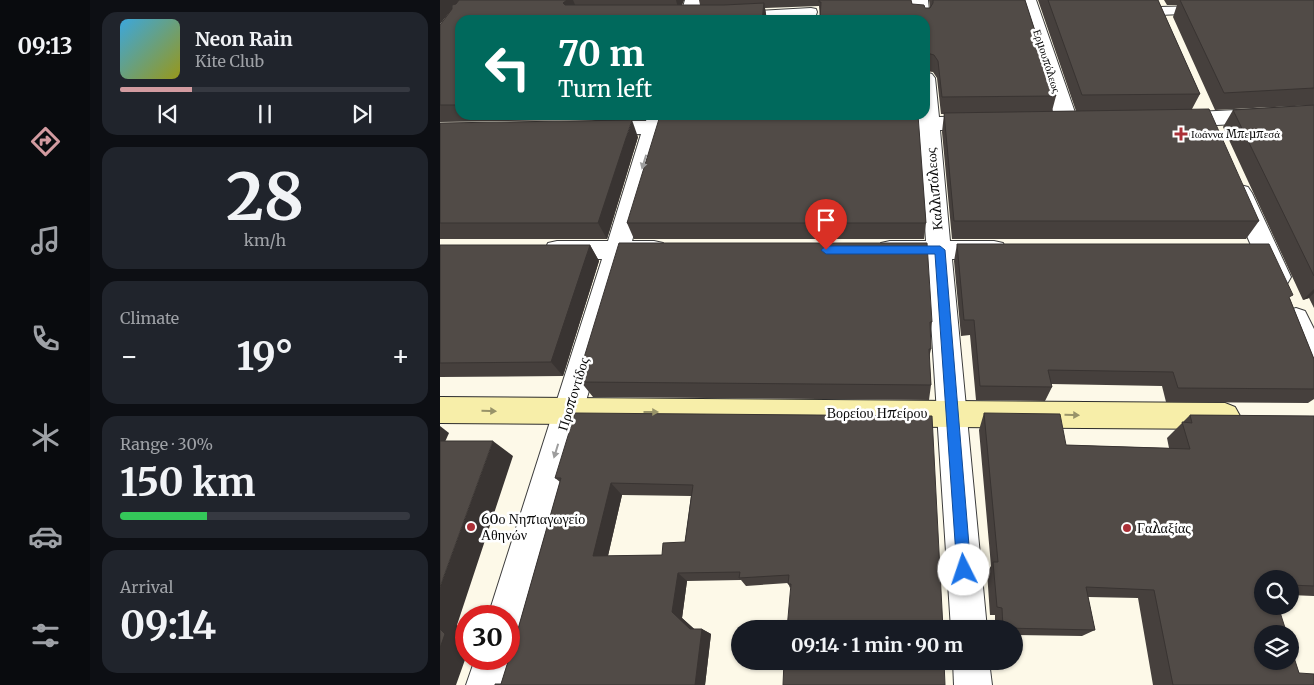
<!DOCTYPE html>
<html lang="en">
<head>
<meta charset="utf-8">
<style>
	:root { --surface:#171b24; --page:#20242c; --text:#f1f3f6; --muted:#9ea1a6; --line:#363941; --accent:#d29ba0 }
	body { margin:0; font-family:Merriweather,serif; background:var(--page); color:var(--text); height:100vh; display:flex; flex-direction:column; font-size:19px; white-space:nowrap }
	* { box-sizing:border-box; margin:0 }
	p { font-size:16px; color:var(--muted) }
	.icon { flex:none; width:28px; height:28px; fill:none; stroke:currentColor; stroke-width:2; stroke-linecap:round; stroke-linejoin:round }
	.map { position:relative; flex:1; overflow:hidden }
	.sheet { display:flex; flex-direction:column; gap:12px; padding:12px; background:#0d0f14; width:350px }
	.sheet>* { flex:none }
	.guide { position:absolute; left:15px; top:15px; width:475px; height:105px; border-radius:15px; box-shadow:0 1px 4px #0004; background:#00695c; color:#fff; overflow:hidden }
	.tools { position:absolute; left:814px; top:570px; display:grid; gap:10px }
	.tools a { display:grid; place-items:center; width:45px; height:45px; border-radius:50%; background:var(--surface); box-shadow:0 1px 4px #0004; font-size:25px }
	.speed { position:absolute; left:15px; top:605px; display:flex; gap:10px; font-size:25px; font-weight:700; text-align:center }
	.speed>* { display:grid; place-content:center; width:65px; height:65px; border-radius:50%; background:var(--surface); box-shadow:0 1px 4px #0004; line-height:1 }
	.speed .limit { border:8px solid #d22; background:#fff; color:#111 }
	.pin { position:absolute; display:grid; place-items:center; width:42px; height:42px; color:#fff; margin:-51px -21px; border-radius:50% 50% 50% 0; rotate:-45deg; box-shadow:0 0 5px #0007 }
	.pin .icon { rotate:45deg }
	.me { position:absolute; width:55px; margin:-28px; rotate:356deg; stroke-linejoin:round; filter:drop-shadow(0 0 4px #0008) }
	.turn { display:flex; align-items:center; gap:18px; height:105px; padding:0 20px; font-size:22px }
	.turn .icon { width:65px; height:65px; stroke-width:2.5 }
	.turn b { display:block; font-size:35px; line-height:42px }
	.big { font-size:38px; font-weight:700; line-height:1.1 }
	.sheet .widget { flex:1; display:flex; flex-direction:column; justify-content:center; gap:8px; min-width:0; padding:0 18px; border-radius:15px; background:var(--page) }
	.sheet .dial { align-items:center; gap:0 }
	.dial b { font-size:65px; line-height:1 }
	.song { display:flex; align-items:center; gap:15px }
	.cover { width:60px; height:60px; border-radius:8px; background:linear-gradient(135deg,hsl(200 70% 55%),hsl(60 70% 35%)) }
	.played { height:5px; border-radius:2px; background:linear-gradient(90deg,var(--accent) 25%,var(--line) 25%) }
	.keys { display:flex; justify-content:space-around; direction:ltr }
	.heat { display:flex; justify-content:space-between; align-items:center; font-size:28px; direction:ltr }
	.charge { height:8px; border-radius:4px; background:linear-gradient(90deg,#34c759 30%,var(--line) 0) }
	.trip { position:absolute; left:291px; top:620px; width:292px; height:50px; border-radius:25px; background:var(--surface); box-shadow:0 1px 4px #0004; font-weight:700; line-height:50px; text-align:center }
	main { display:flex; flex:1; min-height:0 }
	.dock { display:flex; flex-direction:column; width:90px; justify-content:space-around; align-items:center; background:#090b0e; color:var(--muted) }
	.dock .icon { width:35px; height:35px }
	.dock .on { color:var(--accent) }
	.dock b { font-size:22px; color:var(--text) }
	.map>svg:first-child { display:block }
</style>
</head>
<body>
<main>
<nav class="dock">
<b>09:13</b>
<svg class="icon on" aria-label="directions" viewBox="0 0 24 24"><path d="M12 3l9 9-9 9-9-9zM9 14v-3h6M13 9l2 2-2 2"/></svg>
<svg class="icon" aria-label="music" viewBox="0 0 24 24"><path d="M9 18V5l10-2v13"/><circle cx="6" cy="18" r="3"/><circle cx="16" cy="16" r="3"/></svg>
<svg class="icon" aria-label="phone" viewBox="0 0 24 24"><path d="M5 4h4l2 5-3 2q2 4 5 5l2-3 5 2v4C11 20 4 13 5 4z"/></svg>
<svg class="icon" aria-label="climate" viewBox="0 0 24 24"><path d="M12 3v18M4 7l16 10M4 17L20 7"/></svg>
<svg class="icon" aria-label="car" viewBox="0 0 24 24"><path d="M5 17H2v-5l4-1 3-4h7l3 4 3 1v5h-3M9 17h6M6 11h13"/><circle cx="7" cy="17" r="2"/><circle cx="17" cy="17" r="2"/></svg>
<svg class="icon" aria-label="filters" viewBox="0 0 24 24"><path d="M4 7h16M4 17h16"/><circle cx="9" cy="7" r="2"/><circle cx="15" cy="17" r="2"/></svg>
</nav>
<section class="sheet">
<div class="widget">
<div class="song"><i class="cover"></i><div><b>Neon Rain</b><p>Kite Club</p></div></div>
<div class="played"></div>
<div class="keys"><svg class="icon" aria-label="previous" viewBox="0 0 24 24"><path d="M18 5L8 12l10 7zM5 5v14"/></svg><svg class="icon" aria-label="pause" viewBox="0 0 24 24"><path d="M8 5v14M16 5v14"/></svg><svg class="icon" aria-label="next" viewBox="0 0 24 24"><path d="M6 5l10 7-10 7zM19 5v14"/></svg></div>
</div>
<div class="widget dial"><b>28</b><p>km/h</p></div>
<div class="widget"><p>Climate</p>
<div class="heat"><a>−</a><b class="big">19°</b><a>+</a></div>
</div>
<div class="widget"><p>Range · 30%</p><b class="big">150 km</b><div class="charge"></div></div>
<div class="widget"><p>Arrival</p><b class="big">09:14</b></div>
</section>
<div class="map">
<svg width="874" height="685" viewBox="0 0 874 685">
	<rect width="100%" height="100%" fill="#fdf9e8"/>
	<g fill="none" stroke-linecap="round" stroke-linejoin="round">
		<!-- lane casing -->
		<g stroke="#3d3d3d" stroke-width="2">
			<g id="lane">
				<polygon points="762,6 768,10 767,13 719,15 713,11 719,7"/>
				<polygon points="371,8 376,9 377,12 376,15 299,20 292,16 299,12"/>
			</g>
		</g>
		<!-- street casing -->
		<g stroke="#3d3d3d" stroke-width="2">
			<g id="street">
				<polygon points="245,0 263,0 257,20 239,20"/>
				<polygon points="470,0 488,0 490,20 487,24 485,24 485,20 472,20"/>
				<polygon points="578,0 596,0 638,121 634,126 627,128 620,126 616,121"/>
				<polygon points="485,72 492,74 495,78 499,117 541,116 548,118 552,123 548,128 541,130 500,130 510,241 554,241 563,243 566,250 563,257 554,259 512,259 547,629 511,629 487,259 450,259 441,257 438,250 441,243 450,241 486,241 479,130 441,131 434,129 430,124 434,119 485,115"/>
				<polygon points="874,106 874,120 736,127 729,125 726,120 729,115 736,113"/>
				<polygon points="208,115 228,115 227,120 253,120 260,122 264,127 260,132 253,134 223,134 192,241 214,241 223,243 226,250 223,257 214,259 187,259 84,616 79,629 69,633 69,616 48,616 162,259 117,259 108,257 105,250 108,243 117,241 168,241 201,134 156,135 149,133 145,128 149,123 156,121 206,121"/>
				<polygon points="800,185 808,187 812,193 851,277 847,284 838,287 829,284 825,277 788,193 792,187"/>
				<polygon points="856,308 865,311 874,329 874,370 864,366 843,319 847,311"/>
				<polygon points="69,653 71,659 64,685 26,685 35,659 69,659"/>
				<polygon points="513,661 549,661 552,685 514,685"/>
			</g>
		</g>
		<!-- secondary casing -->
		<g stroke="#2c2c2c" stroke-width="2">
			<polygon id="secondary" points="0,397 785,403 795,407 800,416 795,425 785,429 0,423"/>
		</g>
		<!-- lane -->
		<use href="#lane" fill="#fff" fill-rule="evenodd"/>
		<!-- street -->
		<use href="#street" fill="#fff" fill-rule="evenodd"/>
		<!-- secondary -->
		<use href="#secondary" fill="#f7eea9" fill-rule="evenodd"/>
	</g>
	<!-- wall -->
	<g fill="#46403d" fill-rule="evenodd">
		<polygon points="0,0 244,0 242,5 260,5 259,0 471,0 472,4 485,8 490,8 490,7 489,0 585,0 616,96 612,111 636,111 598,0 718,0 760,94 752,109 819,221 806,239 512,239 502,132 504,114 501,114 497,78 493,72 485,71 485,20 380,20 379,6 325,8 327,20 20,20 20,115 207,115 205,119 0,122 0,25 11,10 0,24"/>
		<polygon points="724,0 874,0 874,105 775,110 733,17 737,5 727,5"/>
		<polygon points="874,105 874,308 869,298 863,300 783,127 793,110"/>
		<polygon points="228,115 477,115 486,223 484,239 194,239 187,223 229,119"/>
		<polygon points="0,123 198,137 167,239 0,239"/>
		<polygon points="517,244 850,299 874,359 874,399 868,403 726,402 722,386 611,384 612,387 605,401 536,400 530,335 521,336 514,261"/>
		<polygon points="0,245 150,245 159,261 123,376 0,377"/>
		<polygon points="492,322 490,337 491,349 489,358 491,385 489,400 153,397 141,382 146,364 143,361"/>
		<polygon points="544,413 626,445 729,448 727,438 750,415 874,416 874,596 850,595 850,579 822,579 859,673 874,685 713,685 698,598 648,597 655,630 642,636 575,635 575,629 555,629 555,615 550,615 547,572 551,566 539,430"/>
		<path d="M 492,416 L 350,588 L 348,583 L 306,586 L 301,580 L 247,581 L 242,618 L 254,629 L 262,629 L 271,634 L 265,685 L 55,685 L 61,684 L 76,636 L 120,482 L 115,478 ZM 182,495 L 251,496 L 245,542 L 222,555 L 168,556 Z"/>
	</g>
	<!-- shaded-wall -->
	<g fill="#393432">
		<polygon points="0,0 19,0 0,24"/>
		<polygon points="127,0 133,0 139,14 130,20 123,3"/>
		<polygon points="236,0 244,0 239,12"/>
		<polygon points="324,3 327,20 322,20"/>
		<polygon points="487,53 486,70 485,71 485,54"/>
		<polygon points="203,115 207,115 205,119"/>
		<polygon points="192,120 198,137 167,239 158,223"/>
		<polygon points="150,245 159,261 123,376 111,362"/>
		<polygon points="874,289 874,293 869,298 863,300"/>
		<polygon points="0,426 9,433 0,453"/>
		<polygon points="53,441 73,456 17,625 26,635 26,657 16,685 0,685 0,587"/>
		<polygon points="171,483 182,495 166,564 153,556"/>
		<polygon points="238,573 247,581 242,618 260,634 250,629 232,612"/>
		<polygon points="262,629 271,634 265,685 255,685"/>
	</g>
	<!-- building -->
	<g fill="#514b47" stroke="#393432" fill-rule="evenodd">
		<polygon points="19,0 127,0 123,3 125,5 284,5 324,3 322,20 20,20 20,105 0,105 0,25 12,9 12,5 16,4"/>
		<polygon points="379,0 471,0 472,4 484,5 485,8 490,8 493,3 493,0 585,0 616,96 502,97 498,61 494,55 487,53 485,54 485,20 380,20 381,2 379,2"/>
		<polygon points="608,0 718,0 760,94 642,95"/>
		<polygon points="740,0 874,0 874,88 784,93"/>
		<polygon points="874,105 874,276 793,110"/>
		<polygon points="769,109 819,221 514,221 504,113"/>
		<polygon points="478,115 486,223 187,223 219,119"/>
		<polygon points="192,120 158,223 0,223 0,123"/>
		<polygon points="179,243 487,243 492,322 490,322 491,349 489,349 491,385 141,382 147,361 143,361"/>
		<polygon points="517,244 829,244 853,295 849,297 874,359 874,389 738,388 733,372 608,370 612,387 540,386 534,320 524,320"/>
		<polygon points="0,245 150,245 111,362 0,363"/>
		<path d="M 135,413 L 492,416 L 503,629 L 347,629 L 351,584 L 348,584 L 349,575 L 299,578 L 300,572 L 238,573 L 232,612 L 250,629 L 262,629 L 255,685 L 55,685 L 55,684 L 61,684 L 76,636 L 121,478 L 115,478 ZM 171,483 L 253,485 L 245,542 L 223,543 L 222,555 L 153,556 Z"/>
		<polygon points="544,413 620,414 626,445 750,449 742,422 752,423 750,415 874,416 874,586 850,585 850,579 822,579 822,606 838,606 847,634 822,634 822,661 850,661 850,645 859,673 874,674 874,685 733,685 714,590 646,587 655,630 563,628 562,608 557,607 553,562 558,562"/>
		<polygon points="0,441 53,441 0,587"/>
		<polygon points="0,629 5,634 0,648"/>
		<polygon points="344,661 504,661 505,685 343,685"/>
	</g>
	<!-- one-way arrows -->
	<defs><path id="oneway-solid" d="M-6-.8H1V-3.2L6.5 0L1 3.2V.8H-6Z" transform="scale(1.25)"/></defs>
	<g fill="#9d9d9d">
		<use href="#oneway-solid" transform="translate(204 162) rotate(107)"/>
		<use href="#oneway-solid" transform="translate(116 451) rotate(107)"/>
	</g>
	<g fill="#989369">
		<use href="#oneway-solid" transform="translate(49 411) rotate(1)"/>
		<use href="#oneway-solid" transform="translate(211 412)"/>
		<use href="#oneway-solid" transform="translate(632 415) rotate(1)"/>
	</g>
	<!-- route -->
	<polygon fill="#1a73e8" stroke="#114b97" points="386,246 500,246 505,250 531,570 529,575 524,577 519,575 517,570 495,254 386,254 381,250"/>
	<!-- markers -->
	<g fill="#ab3037" stroke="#fff" stroke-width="2">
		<path d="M738.5 126.5h5v5h5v5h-5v5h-5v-5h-5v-5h5z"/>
		<circle cx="31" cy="527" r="5"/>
		<circle cx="687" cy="528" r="5"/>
	</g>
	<g text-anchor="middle" stroke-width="5" stroke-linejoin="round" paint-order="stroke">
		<!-- far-street labels -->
		<g font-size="11" fill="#0a0a0a" stroke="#fff">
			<text transform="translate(607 61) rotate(72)" y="4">Ερμουπόλεως</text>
		</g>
		<!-- far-poi labels -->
		<g font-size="11" fill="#0a0a0a" stroke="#fff" text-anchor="start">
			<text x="751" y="138">Ιωάννα Μπεμπεσά</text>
		</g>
		<!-- street labels -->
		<g font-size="14" fill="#0a0a0a" stroke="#fff">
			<text transform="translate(494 189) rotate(-95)" y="5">Καλλιπόλεως</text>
			<text transform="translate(133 394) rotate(-73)" y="5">Προποντίδος</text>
			<text x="437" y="418">Βορείου Ηπείρου</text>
		</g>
		<!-- poi labels -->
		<g font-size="14" fill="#0a0a0a" stroke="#fff" text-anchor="start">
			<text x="41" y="524">60ο Νηπιαγωγείο<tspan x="41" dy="16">Αθηνών</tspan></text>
			<text x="697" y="533">Γαλαξίας</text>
		</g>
	</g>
</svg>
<div class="tools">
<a><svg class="icon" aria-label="search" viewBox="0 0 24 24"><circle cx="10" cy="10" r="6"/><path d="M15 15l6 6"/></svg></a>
<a><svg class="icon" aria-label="layers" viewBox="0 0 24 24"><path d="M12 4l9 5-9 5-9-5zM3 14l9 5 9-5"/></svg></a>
</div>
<div class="speed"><div class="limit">30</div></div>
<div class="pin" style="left:386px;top:250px;background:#d93025"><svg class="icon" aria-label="arrive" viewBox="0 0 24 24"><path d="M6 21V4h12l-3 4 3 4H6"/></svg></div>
<svg class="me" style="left:524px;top:570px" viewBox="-20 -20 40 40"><circle r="19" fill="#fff"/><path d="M0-13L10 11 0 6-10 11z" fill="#1a73e8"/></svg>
<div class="trip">09:14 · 1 min · 90 m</div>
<div class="guide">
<div class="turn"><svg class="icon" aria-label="left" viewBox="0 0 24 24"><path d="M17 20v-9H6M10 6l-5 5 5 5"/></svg><div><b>70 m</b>Turn left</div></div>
</div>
</div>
</main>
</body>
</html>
